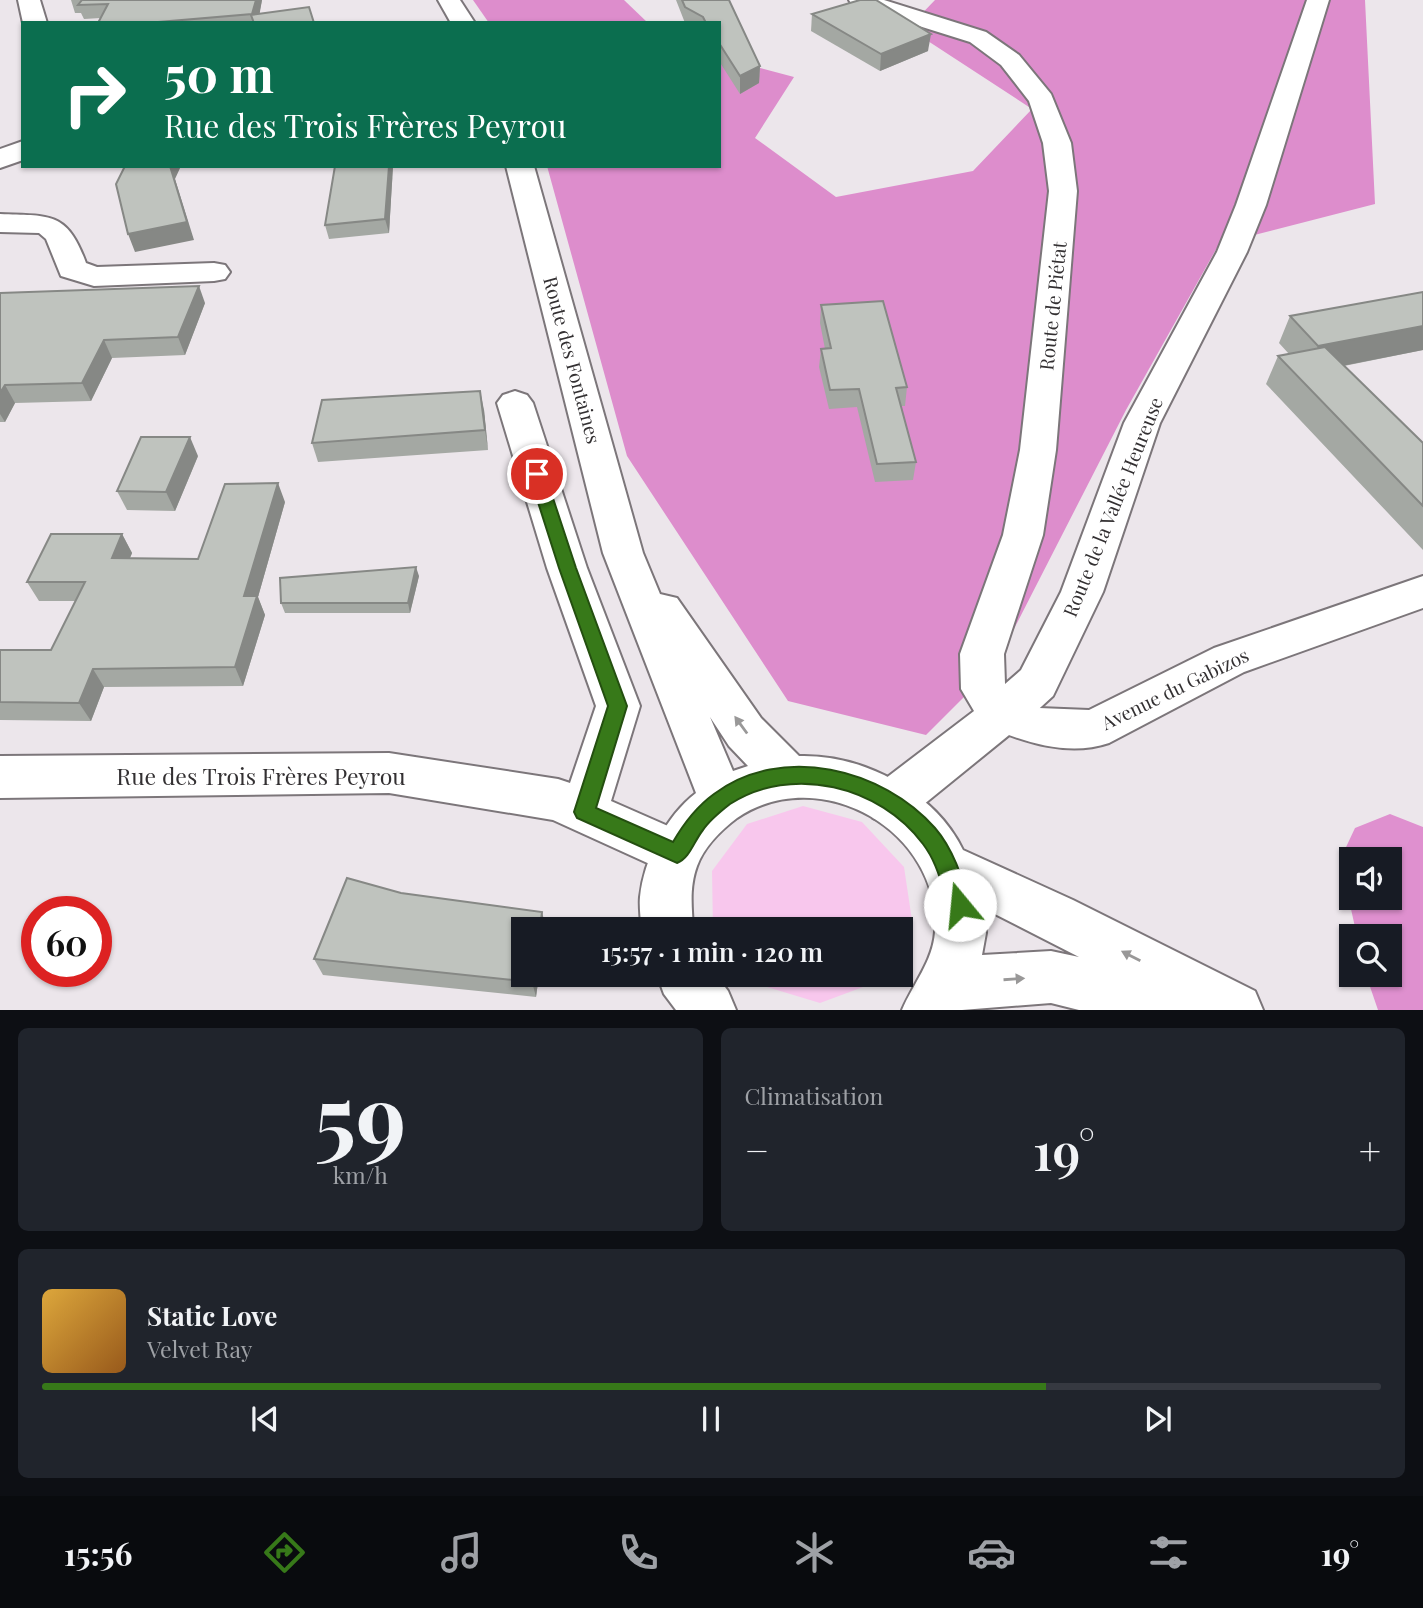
<!DOCTYPE html>
<html lang="fr">
<head>
<meta charset="utf-8">
<style>
	:root { --surface:#171b24; --page:#20242c; --text:#f1f3f6; --muted:#9ea1a6; --line:#363941; --accent:#377919 }
	body { margin:0; font-family:"Playfair Display",serif; background:var(--page); color:var(--text); height:100vh; display:flex; flex-direction:column; font-size:26px; white-space:nowrap }
	* { box-sizing:border-box; margin:0 }
	p { font-size:23px; color:var(--muted) }
	.icon { flex:none; width:38px; height:38px; fill:none; stroke:currentColor; stroke-width:2; stroke-linecap:round; stroke-linejoin:round }
	.map { position:relative; height:1010px; overflow:hidden }
	.drawer { display:flex; flex-direction:column; gap:18px; padding:18px; background:#0d0f14; flex:1 }
	.drawer>* { flex:none }
	.top-card { position:absolute; left:21px; top:21px; width:700px; height:147px; border-radius:0px; box-shadow:0 2px 5px #0004; background:#0b6e4f; color:#fff; overflow:hidden }
	.fabs { position:absolute; left:1339px; top:847px; display:grid; gap:14px }
	.fabs a { display:grid; place-items:center; width:63px; height:63px; border-radius:0px; background:var(--surface); box-shadow:0 2px 5px #0004; font-size:35px }
	.speed { position:absolute; left:21px; top:896px; display:flex; gap:14px; font-size:35px; font-weight:700; text-align:center }
	.speed>* { display:grid; place-content:center; width:91px; height:91px; border-radius:50%; background:var(--surface); box-shadow:0 2px 5px #0004; line-height:1 }
	.speed .limit { border:10px solid #d22; background:#fff; color:#111 }
	.pin { position:absolute; display:grid; place-items:center; width:60px; height:60px; color:#fff; margin:-30px; border:4px solid #fff; border-radius:50%; box-shadow:0 2px 7px #0007 }
	.me { position:absolute; width:77px; margin:-38px; rotate:343deg; stroke-linejoin:round; filter:drop-shadow(0 0 5px #0008) }
	.turn { display:flex; align-items:center; gap:24px; height:147px; padding:0 28px; font-size:32px }
	.turn .icon { width:91px; height:91px; stroke-width:2.5 }
	.turn b { display:block; font-size:49px; line-height:60px }
	.big { font-size:52px; font-weight:600; line-height:1.1 }
	.drawer .tile { flex:1; display:flex; flex-direction:column; justify-content:center; gap:10px; min-width:0; padding:0 24px; border-radius:10px; background:var(--page) }
	.drawer .dial { align-items:center; gap:0 }
	.dial b { font-size:91px; line-height:1 }
	.song { display:flex; align-items:center; gap:21px }
	.cover { width:84px; height:84px; border-radius:10px; background:linear-gradient(135deg,hsl(40 70% 55%),hsl(30 70% 35%)) }
	.played { height:7px; border-radius:4px; background:linear-gradient(90deg,var(--accent) 75%,var(--line) 75%) }
	.keys { display:flex; justify-content:space-around; direction:ltr }
	.heat { display:flex; justify-content:space-between; align-items:center; font-size:38px; direction:ltr }
	.drawer .tiles { flex:1; display:grid; gap:18px; grid-template-columns:1fr 1fr }
	.tile:last-child { grid-column:span 2 }
	.trip { position:absolute; left:511px; top:917px; width:402px; height:70px; border-radius:0px; background:var(--surface); box-shadow:0 2px 5px #0004; font-weight:600; line-height:70px; text-align:center }
	.tab-bar { display:flex; height:112px; justify-content:space-around; align-items:center; background:#090b0e; color:var(--muted) }
	.tab-bar .icon { width:49px; height:49px }
	.tab-bar .on { color:var(--accent) }
	.tab-bar b { font-size:32px; color:var(--text) }
	.map>svg:first-child { display:block }
</style>
</head>
<body>
<div class="map">
<svg width="1423" height="1010" viewBox="0 0 1423 1010">
	<rect width="100%" height="100%" fill="#ece6eb"/>
	<!-- green -->
	<g fill="#f8c7ed">
		<polygon points="803,806 862,822 904,867 913,927 901,947 901,929 713,929 712,871 747,824"/>
		<polygon points="747,975 885,975 882,980 820,1003 754,983"/>
	</g>
	<!-- forest -->
	<g fill="#dd8dcc">
		<polygon points="473,0 624,0 648,23 489,23"/>
		<polygon points="935,0 1365,0 1375,204 1219,244 1126,410 995,666 926,735 788,701 627,456 547,166 719,166 719,57 794,77 755,138 836,197 973,171 1032,109 908,28"/>
	</g>
	<g fill="none" stroke-linecap="round" stroke-linejoin="round">
		<!-- river -->
		<path fill="#df90cf" fill-rule="evenodd" d="M 1390,814 L 1423,827 L 1423,1010 L 1378,1010 L 1366,975 L 1390,975 L 1390,936 L 1357,936 L 1340,860 L 1355,828 ZM 1351,859 L 1390,859 L 1390,898 L 1351,898 Z"/>
		<!-- street casing -->
		<g stroke="#7c767a" stroke-width="4">
			<g id="street">
				<polygon points="18,0 40,0 47,23 23,23"/>
				<polygon points="23,141 23,160 0,168 0,149"/>
				<path d="M 0,214 C 50,216 67,211 86,263 L 97,267 L 214,263 L 225,265 L 230,272 L 225,279 L 214,281 L 94,286 L 61,276 L 46,239 L 39,233 L 0,232 Z"/>
				<polygon points="515,391 527,395 533,403 587,568 640,706 611,801 693,837 701,853 693,869 676,876 553,820 389,793 0,798 0,756 389,753 558,779 570,783 596,706 547,568 497,403 503,395"/>
				<path d="M 1423,576 L 1423,608 L 1244,672 L 1109,743 C 1068,757 1026,742 987,727 L 981,714 L 987,701 L 1003,695 L 1039,708 L 1089,710 L 1214,648 Z"/>
			</g>
		</g>
		<!-- secondary casing -->
		<g stroke="#7c767a" stroke-width="4">
			<polygon id="secondary" points="849,0 884,0 986,32 1019,55 1051,94 1071,143 1077,191 1056,450 1043,535 1004,654 1005,684 1021,670 1061,592 1124,423 1217,252 1236,205 1307,0 1329,0 1266,205 1247,252 1160,423 1103,592 1053,696 1019,727 907,818 890,824 873,818 866,803 873,788 974,711 961,689 960,654 1003,535 1020,450 1049,191 1043,143 1029,101 1001,65 970,42 852,5"/>
		</g>
		<!-- primary casing -->
		<g stroke="#7c767a" stroke-width="4">
			<g id="primary">
				<polygon points="438,0 460,0 475,23 451,23"/>
				<path d="M 506,166 L 534,166 L 643,553 L 660,594 L 677,598 L 761,718 L 799,756 C 863,754 935,792 963,850 L 1073,900 L 1255,991 L 1263,1010 L 1079,1010 L 1051,1003 L 962,1010 L 902,1010 C 913,984 933,961 935,932 C 942,832 821,761 737,818 C 721,830 704,847 697,866 C 689,888 692,907 693,929 L 641,929 C 641,918 639,907 640,897 C 644,859 666,816 696,793 L 603,553 ZM 710,717 L 729,746 L 748,766 L 733,771 ZM 985,909 L 1079,957 L 1051,951 L 982,955 L 986,933 Z"/>
				<polygon points="657,975 716,975 728,991 736,1010 676,1010 664,994"/>
			</g>
		</g>
		<!-- street -->
		<use href="#street" fill="#fff" fill-rule="evenodd"/>
		<!-- secondary -->
		<use href="#secondary" fill="#fff" fill-rule="evenodd"/>
		<!-- primary -->
		<use href="#primary" fill="#fff" fill-rule="evenodd"/>
	</g>
	<!-- wall -->
	<g fill="#a4a8a3">
		<polygon points="71,0 262,0 259,14 314,23 98,23 101,18 84,19 81,13 75,13"/>
		<polygon points="676,0 729,0 760,66 759,83 740,94 719,61 719,23 685,23"/>
		<polygon points="812,14 928,51 880,71 811,31"/>
		<polygon points="393,166 389,233 329,239 325,225"/>
		<polygon points="1423,292 1423,350 1344,366 1423,443 1423,550 1266,384 1278,356 1289,354 1279,343 1290,316"/>
		<polygon points="0,293 205,303 185,355 112,358 91,401 15,403 5,422 0,422"/>
		<polygon points="821,305 907,387 905,406 901,406 916,462 913,480 875,482 857,407 829,409 819,367 821,349 825,349 820,323"/>
		<polygon points="484,410 488,450 318,462 312,443"/>
		<polygon points="198,456 175,511 127,510 117,491"/>
		<polygon points="285,502 258,597 265,615 243,686 104,687 91,721 0,720 0,650 51,650 76,601 39,601 27,582 122,534 132,553 130,558 198,559"/>
		<polygon points="419,576 410,613 285,613 281,603"/>
		<polygon points="546,928 523,975 539,975 536,997 323,975 314,959"/>
	</g>
	<!-- shaded-wall -->
	<g fill="#868885">
		<polygon points="256,0 262,0 258,23 252,14"/>
		<polygon points="931,34 928,51 880,71 881,54"/>
		<polygon points="760,66 759,83 740,94 740,76"/>
		<polygon points="170,166 181,166 175,179 194,240 135,252 128,234"/>
		<polygon points="389,166 393,166 389,233 385,219"/>
		<polygon points="199,286 205,303 185,355 178,337"/>
		<polygon points="1423,326 1423,350 1306,373 1318,346"/>
		<polygon points="104,340 112,358 91,401 82,383"/>
		<polygon points="5,385 15,403 5,422 0,414 0,393"/>
		<polygon points="480,391 484,410 488,450 485,430"/>
		<polygon points="190,437 198,456 175,511 166,492"/>
		<polygon points="278,483 285,502 258,597 265,615 243,686 235,667 244,596"/>
		<polygon points="122,534 132,553 122,577 112,558"/>
		<polygon points="416,567 419,576 410,613 408,603"/>
		<polygon points="93,669 104,687 91,721 79,703"/>
		<polygon points="542,912 546,928 546,929 540,929"/>
		<polygon points="533,975 539,975 536,997 532,982"/>
	</g>
	<!-- building -->
	<g fill="#bfc3be" stroke="#868885" stroke-width="2">
		<polygon points="82,0 256,0 252,14 159,22 159,23 98,23 108,4 78,5"/>
		<polygon points="682,0 729,0 760,66 740,76 719,43 719,23 706,23 703,17 685,7"/>
		<polygon points="860,0 876,0 931,34 881,54 812,14"/>
		<polygon points="309,7 314,23 254,23 251,15"/>
		<polygon points="125,166 170,166 187,222 128,234 116,184"/>
		<polygon points="335,166 389,166 385,219 325,225"/>
		<polygon points="199,286 178,337 104,340 82,383 5,385 0,393 0,293"/>
		<polygon points="1423,292 1423,326 1318,346 1290,316"/>
		<polygon points="883,301 907,387 896,388 916,462 877,464 859,389 830,390 821,349 831,348 821,305"/>
		<polygon points="1325,347 1423,443 1423,506 1278,356"/>
		<polygon points="480,391 485,430 312,443 322,400"/>
		<polygon points="141,437 190,437 166,492 117,491"/>
		<polygon points="278,483 244,596 257,596 235,667 93,669 79,703 0,702 0,650 51,650 85,582 27,582 51,534 122,534 112,558 198,559 225,484"/>
		<polygon points="416,567 408,603 281,603 280,578"/>
		<polygon points="347,878 401,893 542,912 540,929 523,929 523,975 533,975 532,982 314,959"/>
	</g>
	<!-- one-way arrows -->
	<defs><path id="oneway-solid" d="M-6-.8H1V-3.2L6.5 0L1 3.2V.8H-6Z" transform="scale(1.75)"/></defs>
	<g fill="#999898">
		<use href="#oneway-solid" transform="translate(741 725) rotate(-126)"/>
		<use href="#oneway-solid" transform="translate(1131 956) rotate(-153)"/>
		<use href="#oneway-solid" transform="translate(1014 979) rotate(-4)"/>
	</g>
	<!-- route -->
	<path fill="#377919" stroke="#244f10" stroke-width="2" d="M 537,468 L 545,474 L 576,568 L 627,706 L 596,808 L 673,842 C 684,823 696,807 714,794 C 782,743 883,769 935,828 C 954,850 962,878 970,905 L 967,913 L 960,915 L 952,913 C 942,889 939,865 923,844 C 880,786 792,764 730,804 C 721,811 709,821 703,830 C 694,841 690,858 677,863 L 577,818 L 574,812 L 608,706 L 559,568 L 529,474 Z"/>
	<g text-anchor="middle" stroke-width="7" stroke-linejoin="round" paint-order="stroke">
		<!-- street labels -->
		<g font-size="19" fill="#333032" stroke="#fff">
			<text transform="translate(1053 306) rotate(-84)" y="7">Route de Piétat</text>
			<text transform="translate(572 360) rotate(75)" y="7">Route des Fontaines</text>
			<text transform="translate(1113 507) rotate(-68)" y="7">Route de la Vallée Heureuse</text>
			<text transform="translate(1175 689) rotate(-26)" y="7">Avenue du Gabizos</text>
		</g>
		<!-- near-street labels -->
		<g font-size="23" fill="#333032" stroke="#fff">
			<text x="261" y="785">Rue des Trois Frères Peyrou</text>
		</g>
	</g>
</svg>
<div class="fabs">
<a><svg class="icon" aria-label="sound" viewBox="0 0 24 24"><path d="M4 9h4l5-4v14l-5-4H4zM17 9q2 3 0 6"/></svg></a>
<a><svg class="icon" aria-label="search" viewBox="0 0 24 24"><circle cx="10" cy="10" r="6"/><path d="M15 15l6 6"/></svg></a>
</div>
<div class="speed"><div class="limit">60</div></div>
<div class="pin" style="left:537px;top:474px;background:#d93025"><svg class="icon" aria-label="arrive" viewBox="0 0 24 24"><path d="M6 21V4h12l-3 4 3 4H6"/></svg></div>
<svg class="me" style="left:960px;top:905px" viewBox="-20 -20 40 40"><circle r="19" fill="#fff"/><path d="M0-13L10 11 0 6-10 11z" fill="#377919"/></svg>
<div class="trip">15:57 · 1 min · 120 m</div>
<div class="top-card">
<div class="turn"><svg class="icon" aria-label="right" viewBox="0 0 24 24"><path d="M7 20v-9h11M14 6l5 5-5 5"/></svg><div><b>50 m</b>Rue des Trois Frères Peyrou</div></div>
</div>
</div>
<section class="drawer">
<div class="tiles">
<div class="tile dial"><b>59</b><p>km/h</p></div>
<div class="tile"><p>Climatisation</p>
<div class="heat"><a>−</a><b class="big">19°</b><a>+</a></div>
</div>
<div class="tile">
<div class="song"><i class="cover"></i><div><b>Static Love</b><p>Velvet Ray</p></div></div>
<div class="played"></div>
<div class="keys"><svg class="icon" aria-label="previous" viewBox="0 0 24 24"><path d="M18 5L8 12l10 7zM5 5v14"/></svg><svg class="icon" aria-label="pause" viewBox="0 0 24 24"><path d="M8 5v14M16 5v14"/></svg><svg class="icon" aria-label="next" viewBox="0 0 24 24"><path d="M6 5l10 7-10 7zM19 5v14"/></svg></div>
</div>
</div>
</section>
<nav class="tab-bar">
<b>15:56</b>
<svg class="icon on" aria-label="directions" viewBox="0 0 24 24"><path d="M12 3l9 9-9 9-9-9zM9 14v-3h6M13 9l2 2-2 2"/></svg>
<svg class="icon" aria-label="music" viewBox="0 0 24 24"><path d="M9 18V5l10-2v13"/><circle cx="6" cy="18" r="3"/><circle cx="16" cy="16" r="3"/></svg>
<svg class="icon" aria-label="phone" viewBox="0 0 24 24"><path d="M5 4h4l2 5-3 2q2 4 5 5l2-3 5 2v4C11 20 4 13 5 4z"/></svg>
<svg class="icon" aria-label="climate" viewBox="0 0 24 24"><path d="M12 3v18M4 7l16 10M4 17L20 7"/></svg>
<svg class="icon" aria-label="car" viewBox="0 0 24 24"><path d="M5 17H2v-5l4-1 3-4h7l3 4 3 1v5h-3M9 17h6M6 11h13"/><circle cx="7" cy="17" r="2"/><circle cx="17" cy="17" r="2"/></svg>
<svg class="icon" aria-label="filters" viewBox="0 0 24 24"><path d="M4 7h16M4 17h16"/><circle cx="9" cy="7" r="2"/><circle cx="15" cy="17" r="2"/></svg>
<b>19°</b>
</nav>
</body>
</html>
